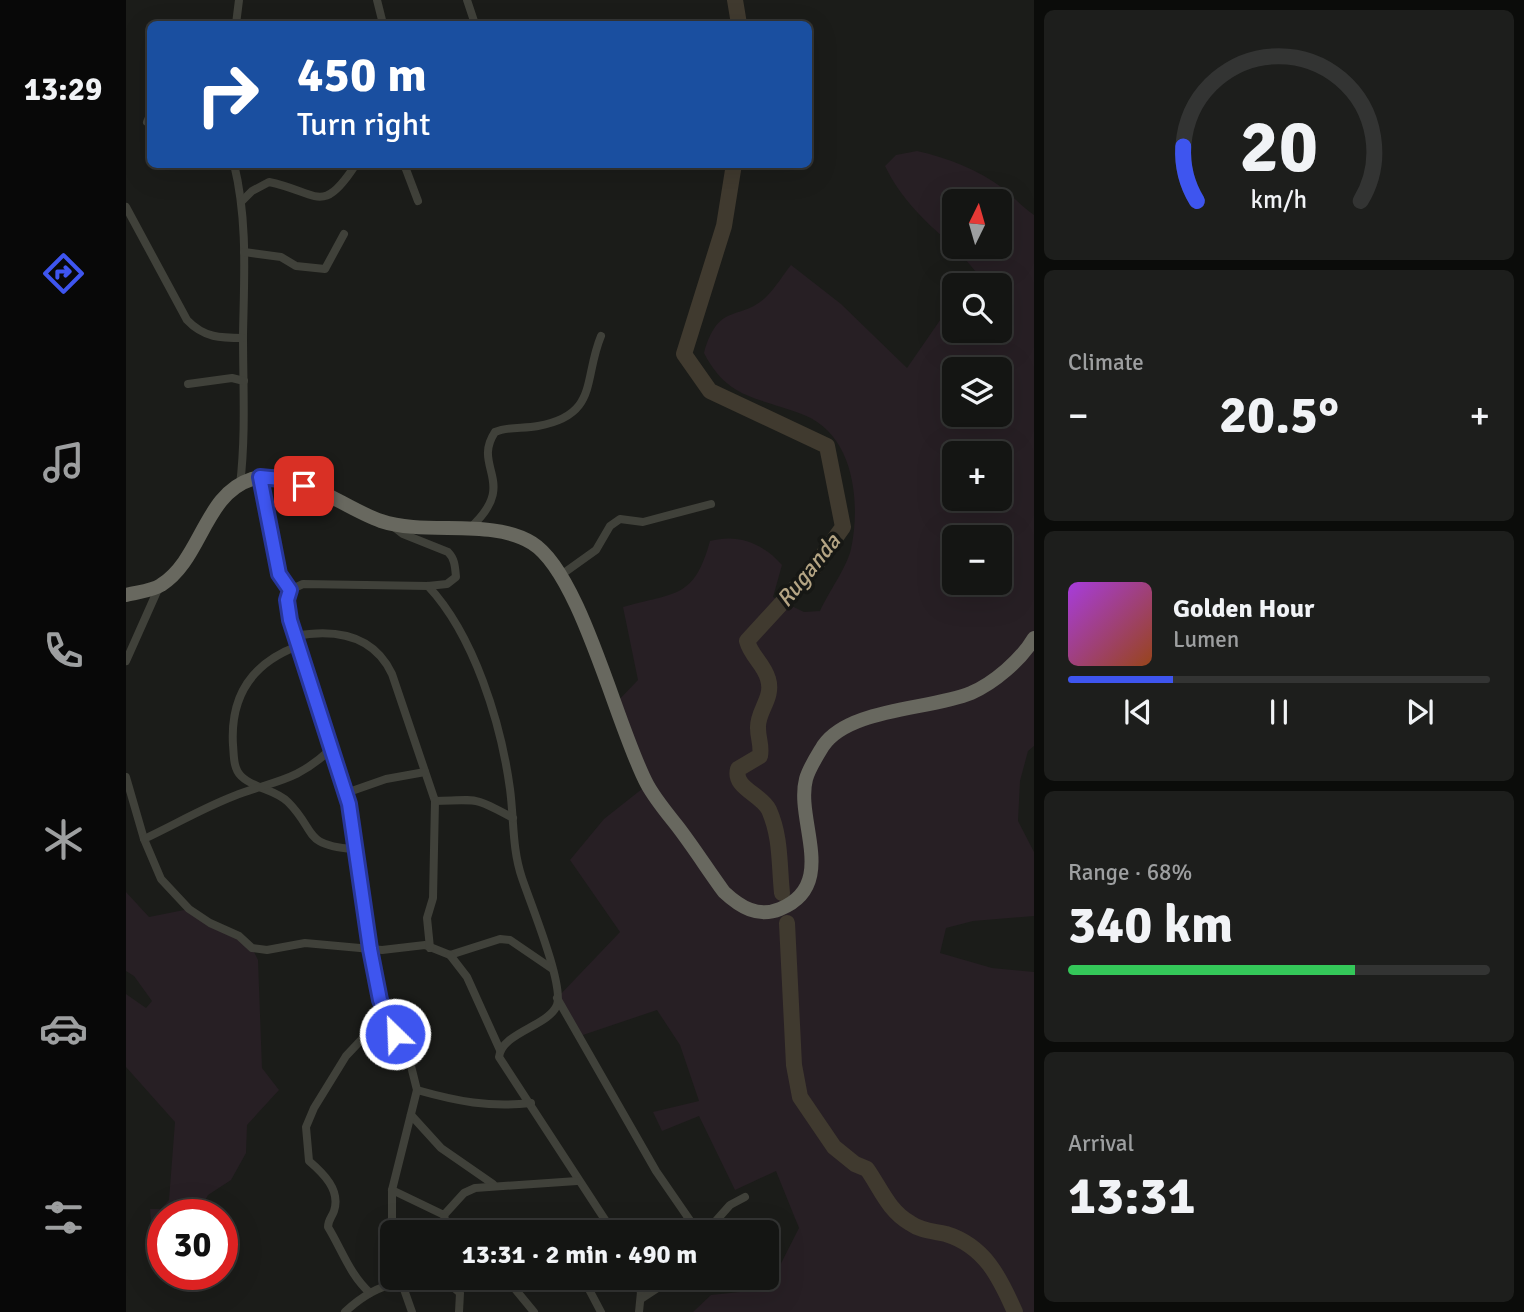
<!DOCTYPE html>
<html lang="en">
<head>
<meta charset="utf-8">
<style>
	:root { --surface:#141513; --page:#1d1e1c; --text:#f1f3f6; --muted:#9d9fa0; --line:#333433; --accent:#3e55ef }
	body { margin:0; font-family:Signika,sans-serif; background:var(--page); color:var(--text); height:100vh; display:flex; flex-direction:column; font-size:26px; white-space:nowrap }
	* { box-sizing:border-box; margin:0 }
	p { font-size:23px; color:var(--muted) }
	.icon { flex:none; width:38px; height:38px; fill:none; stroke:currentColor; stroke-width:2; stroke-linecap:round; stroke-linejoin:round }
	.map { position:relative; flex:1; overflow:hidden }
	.details { display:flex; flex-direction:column; gap:10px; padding:10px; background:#0b0c0a; width:490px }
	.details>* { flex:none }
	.hud { position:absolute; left:21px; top:21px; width:665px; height:147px; border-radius:10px; box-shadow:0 7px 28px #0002,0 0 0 2px var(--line); background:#1a4fa0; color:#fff; overflow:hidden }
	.needle { width:46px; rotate:5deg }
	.controls { position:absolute; left:816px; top:189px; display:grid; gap:14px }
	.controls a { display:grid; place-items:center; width:70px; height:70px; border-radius:10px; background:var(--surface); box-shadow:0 7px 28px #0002,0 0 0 2px var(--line); font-size:35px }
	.speed { position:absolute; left:21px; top:1199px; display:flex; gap:14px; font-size:35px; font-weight:700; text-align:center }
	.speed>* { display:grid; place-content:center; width:91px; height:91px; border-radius:50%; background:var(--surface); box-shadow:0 7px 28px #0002,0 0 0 2px var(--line); line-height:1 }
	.speed .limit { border:10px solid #d22; background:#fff; color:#111 }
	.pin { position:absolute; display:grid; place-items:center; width:60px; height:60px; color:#fff; margin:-30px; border-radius:14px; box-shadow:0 4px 10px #0006 }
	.me { position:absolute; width:77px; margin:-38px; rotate:336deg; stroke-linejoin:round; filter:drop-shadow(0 0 5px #0008) }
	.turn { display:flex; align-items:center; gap:24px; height:147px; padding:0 35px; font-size:32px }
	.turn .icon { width:91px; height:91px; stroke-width:2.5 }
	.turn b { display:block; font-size:49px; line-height:60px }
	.big { font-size:52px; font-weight:700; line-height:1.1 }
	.details .tile { flex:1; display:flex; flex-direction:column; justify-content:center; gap:10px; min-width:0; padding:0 24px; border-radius:10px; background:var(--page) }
	.details .dial { align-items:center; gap:0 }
	.dial svg { height:182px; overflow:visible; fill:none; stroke:var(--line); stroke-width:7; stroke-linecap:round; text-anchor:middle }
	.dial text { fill:var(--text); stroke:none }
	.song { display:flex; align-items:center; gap:21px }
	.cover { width:84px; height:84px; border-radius:10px; background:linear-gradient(135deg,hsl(280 70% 55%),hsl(20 70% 35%)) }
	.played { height:7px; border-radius:4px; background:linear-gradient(90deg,var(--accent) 25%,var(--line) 25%) }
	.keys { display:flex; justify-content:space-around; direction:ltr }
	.heat { display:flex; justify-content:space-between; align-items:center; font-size:38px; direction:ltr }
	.charge { height:10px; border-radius:5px; background:linear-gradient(90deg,#34c759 68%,var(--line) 0) }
	.trip { position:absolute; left:254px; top:1220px; width:399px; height:70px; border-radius:10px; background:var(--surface); box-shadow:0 7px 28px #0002,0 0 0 2px var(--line); font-weight:700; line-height:70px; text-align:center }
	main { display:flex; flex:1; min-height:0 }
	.tab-bar { display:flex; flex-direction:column; width:126px; justify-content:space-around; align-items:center; background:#080808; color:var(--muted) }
	.tab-bar .icon { width:49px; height:49px }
	.tab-bar .selected { color:var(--accent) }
	.tab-bar b { font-size:32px; color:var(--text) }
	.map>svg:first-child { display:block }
</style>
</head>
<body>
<main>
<nav class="tab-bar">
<b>13:29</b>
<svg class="icon selected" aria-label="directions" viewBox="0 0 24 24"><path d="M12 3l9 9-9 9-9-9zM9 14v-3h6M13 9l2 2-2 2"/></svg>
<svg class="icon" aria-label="music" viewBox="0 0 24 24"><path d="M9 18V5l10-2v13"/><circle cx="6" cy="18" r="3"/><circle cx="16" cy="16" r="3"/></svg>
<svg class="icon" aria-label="phone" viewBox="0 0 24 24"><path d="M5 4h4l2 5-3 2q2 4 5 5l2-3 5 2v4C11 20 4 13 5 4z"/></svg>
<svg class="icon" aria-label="climate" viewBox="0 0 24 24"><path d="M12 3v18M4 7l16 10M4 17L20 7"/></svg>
<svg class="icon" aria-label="car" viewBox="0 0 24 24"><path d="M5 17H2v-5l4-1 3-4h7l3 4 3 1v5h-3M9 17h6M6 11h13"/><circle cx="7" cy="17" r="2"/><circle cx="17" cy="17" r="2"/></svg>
<svg class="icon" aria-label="filters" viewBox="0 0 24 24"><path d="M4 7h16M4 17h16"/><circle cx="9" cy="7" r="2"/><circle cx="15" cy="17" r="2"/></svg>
</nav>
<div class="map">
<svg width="908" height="1312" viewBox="0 0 908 1312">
	<rect width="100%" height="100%" fill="#1b1c19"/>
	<!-- green -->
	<g fill="#271f24" fill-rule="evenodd">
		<path d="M 791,151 C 822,158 853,170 878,189 C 888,198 897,207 908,215 L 908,746 L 902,751 L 894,781 L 892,821 L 908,852 L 908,916 L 847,921 L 820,928 L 814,953 L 866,968 L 908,972 L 908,1312 L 567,1312 L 585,1295 L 642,1289 L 673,1228 L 650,1171 L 609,1190 L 573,1116 L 536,1131 L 527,1112 L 573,1101 L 554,1045 L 531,1010 L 454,1036 L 431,998 L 494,932 L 444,860 L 478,819 L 521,785 L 488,705 L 512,680 L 497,607 C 550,592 568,599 584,541 C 612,533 638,544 656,565 L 647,597 L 678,612 L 694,611 C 702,593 721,567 725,549 C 735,502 728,435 678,415 C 633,397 602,400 578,353 C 593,300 614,323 641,296 C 650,287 657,275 665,265 L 715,304 L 781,368 L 828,300 L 828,331 L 873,331 L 873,285 L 840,285 L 850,272 L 829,247 L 873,247 L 873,201 L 828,201 L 828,246 C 800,223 775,199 759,166 L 770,155 ZM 828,369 L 873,369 L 873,415 L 828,415 ZM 828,453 L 873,453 L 873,499 L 828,499 ZM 828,537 L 873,537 L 873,583 L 828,583 Z"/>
		<polygon points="0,892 23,917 63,909 126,948 132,960 136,1068 153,1090 121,1125 120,1153 105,1180 82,1195 72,1214 37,1214 37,1268 29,1264 24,1209 35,1209 43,1200 49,1122 0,1067 0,994 20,1008 26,1001 8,976 0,971"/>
	</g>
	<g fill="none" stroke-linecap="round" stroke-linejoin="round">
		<!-- river -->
		<g stroke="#403a2f" stroke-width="16">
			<polyline points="609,0 613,24"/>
			<path d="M 608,164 L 598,226 L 558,354 L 584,391 L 701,446 L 717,527 L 687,569 L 621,641 C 625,656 638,664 642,679 C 648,698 631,711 632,728 C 632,739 636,745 634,756 L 612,769 C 607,788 635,794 643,810 C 655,837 653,864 656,893"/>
			<path d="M 661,923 L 668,1065 L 674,1097 L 708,1147 L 729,1164 L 741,1169 C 755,1189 762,1210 784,1223 C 795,1231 807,1231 820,1234 C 859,1246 874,1278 889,1312"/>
		</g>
		<!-- minor -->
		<g stroke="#40413a" stroke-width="8">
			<polyline points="251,0 257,24"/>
			<polyline points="341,0 349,24"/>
			<polyline points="110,24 113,0"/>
			<polyline points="21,122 24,115"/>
			<path d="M 108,164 C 122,221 118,278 117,335 C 117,386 120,435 114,485"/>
			<polyline points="278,164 292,201"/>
			<path d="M 116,201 L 126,191 L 143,182 C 192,192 196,217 230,164"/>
			<path d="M 0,207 L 61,320 C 78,338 95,338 117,338"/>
			<polyline points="118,252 155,257 170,266 199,269 218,234"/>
			<polyline points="62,384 106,378 118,381"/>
			<polyline points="134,477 153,574 164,590"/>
			<path d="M 344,528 C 394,482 345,468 369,432 C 382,426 398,429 412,426 C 473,415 457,379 475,336"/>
			<polyline points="435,575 470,550 484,526 494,519 517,522 585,504"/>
			<path d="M 302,586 C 348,635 375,723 384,789 C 388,819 386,849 396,878 C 404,902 438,984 431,1005 C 423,1026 376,1032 373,1057 L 487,1232"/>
			<path d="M 169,636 C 208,629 247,634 266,674 L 309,801 C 352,800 347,796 387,818"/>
			<path d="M 172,646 C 126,663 104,696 107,745 C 108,755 107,768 115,776 C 128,789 149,789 162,802 C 191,831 176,845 227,849"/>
			<polyline points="0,661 33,587"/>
			<polyline points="0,777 18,839 35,879 63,909 84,923 113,936 126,948 141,950 179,943 256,950 299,945 324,955 374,939 384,940 425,968"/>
			<polyline points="220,793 260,779 299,772"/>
			<path d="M 18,839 C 48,825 77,808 108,796 C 149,780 170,782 205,749"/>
			<polyline points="304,948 301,918 307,898 309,801"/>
			<polyline points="324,955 341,977 374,1050"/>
			<polyline points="431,998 530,1171 572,1232"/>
			<path d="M 291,1090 C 330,1101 364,1108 405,1103"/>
			<polyline points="285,1115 315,1148 367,1184"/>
			<polyline points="266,1190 318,1215 338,1193 349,1188 451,1181"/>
			<polyline points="318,1215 320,1224 331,1232"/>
			<polyline points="580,1232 604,1205 619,1197"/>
			<path d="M 266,1248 L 266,1190 L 291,1090 L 282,1054 L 254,1000 L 227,849 L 224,804 L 164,620 L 161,600 L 164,590 L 177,584 L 302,586 L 321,584 L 330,577 C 329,567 329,559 322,552 L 277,534 L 268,527"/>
			<polyline points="274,1278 286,1312"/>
			<polyline points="380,1278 408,1312"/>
			<polyline points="457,1278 475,1312"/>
			<polyline points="508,1278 515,1292 513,1312"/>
			<path d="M 244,1293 C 224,1275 216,1250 202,1227 C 202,1220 206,1217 208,1211 C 215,1190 197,1173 183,1161 L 180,1127 L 188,1108 L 220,1056 L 236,1039 L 265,1024"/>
			<polyline points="515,1299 547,1278"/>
			<path d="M 219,1312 C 255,1278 283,1278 328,1288 L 334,1293 L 333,1312"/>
		</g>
		<!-- trunk -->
		<path stroke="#68685f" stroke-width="14" d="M 0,595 C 11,592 26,591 35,585 C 76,559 78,494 126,479 C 170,466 216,508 255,521 C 300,536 366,518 406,543 C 455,573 491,728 521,784 C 529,799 541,813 552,827 C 568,848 582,870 598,892 C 614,907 632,918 654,909 C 713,885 669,821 680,779 C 683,768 691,756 697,746 C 723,708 803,710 845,693 C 868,683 895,660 908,638"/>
	</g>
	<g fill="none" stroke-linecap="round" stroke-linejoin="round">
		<!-- route casing -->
		<g stroke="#28379b" stroke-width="18">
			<polyline id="route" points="178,486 165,480 134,477 153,574 164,590 161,600 164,620 223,804 244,949 254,1000 269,1034"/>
		</g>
		<!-- route -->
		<use href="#route" stroke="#3e55ef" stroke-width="12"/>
	</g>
	<g text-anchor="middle" stroke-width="7" stroke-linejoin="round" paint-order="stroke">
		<!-- water labels -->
		<g font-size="23" font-style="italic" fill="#b5a584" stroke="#161714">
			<text transform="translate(682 570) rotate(-51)" y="8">Ruganda</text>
		</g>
	</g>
</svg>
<div class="controls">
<a><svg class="needle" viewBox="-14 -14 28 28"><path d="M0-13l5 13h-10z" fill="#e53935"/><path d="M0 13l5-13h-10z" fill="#9d9fa0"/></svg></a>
<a><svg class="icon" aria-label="search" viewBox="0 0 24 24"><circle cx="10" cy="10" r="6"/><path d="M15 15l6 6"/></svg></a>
<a><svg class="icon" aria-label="layers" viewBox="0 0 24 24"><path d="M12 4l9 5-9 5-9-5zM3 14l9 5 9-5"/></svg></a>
<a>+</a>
<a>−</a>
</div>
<div class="speed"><div class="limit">30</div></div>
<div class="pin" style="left:178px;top:486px;background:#d93025"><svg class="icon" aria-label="arrive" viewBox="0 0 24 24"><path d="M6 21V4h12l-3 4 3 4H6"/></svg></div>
<svg class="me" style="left:269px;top:1034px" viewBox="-20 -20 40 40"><circle r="17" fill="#3e55ef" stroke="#fff" stroke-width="3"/><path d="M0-11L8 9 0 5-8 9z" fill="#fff"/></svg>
<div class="trip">13:31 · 2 min · 490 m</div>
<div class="hud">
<div class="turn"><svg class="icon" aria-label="right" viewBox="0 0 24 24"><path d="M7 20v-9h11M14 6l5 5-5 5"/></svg><div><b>450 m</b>Turn right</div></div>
</div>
</div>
<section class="details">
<div class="tile dial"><svg viewBox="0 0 100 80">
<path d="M14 69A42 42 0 1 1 86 69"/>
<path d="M14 69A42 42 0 0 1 8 45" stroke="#3e55ef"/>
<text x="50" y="56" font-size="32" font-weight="700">20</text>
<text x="50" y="72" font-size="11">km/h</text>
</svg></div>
<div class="tile"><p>Climate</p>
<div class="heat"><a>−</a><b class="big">20.5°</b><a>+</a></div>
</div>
<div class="tile">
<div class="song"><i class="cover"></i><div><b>Golden Hour</b><p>Lumen</p></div></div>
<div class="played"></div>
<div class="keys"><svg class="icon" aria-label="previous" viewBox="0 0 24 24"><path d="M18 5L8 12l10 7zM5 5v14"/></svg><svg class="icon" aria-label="pause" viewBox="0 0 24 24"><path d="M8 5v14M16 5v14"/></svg><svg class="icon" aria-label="next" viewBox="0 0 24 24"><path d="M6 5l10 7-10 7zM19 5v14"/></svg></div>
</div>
<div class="tile"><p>Range · 68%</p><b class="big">340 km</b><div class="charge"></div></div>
<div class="tile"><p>Arrival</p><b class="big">13:31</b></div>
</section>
</main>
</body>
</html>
